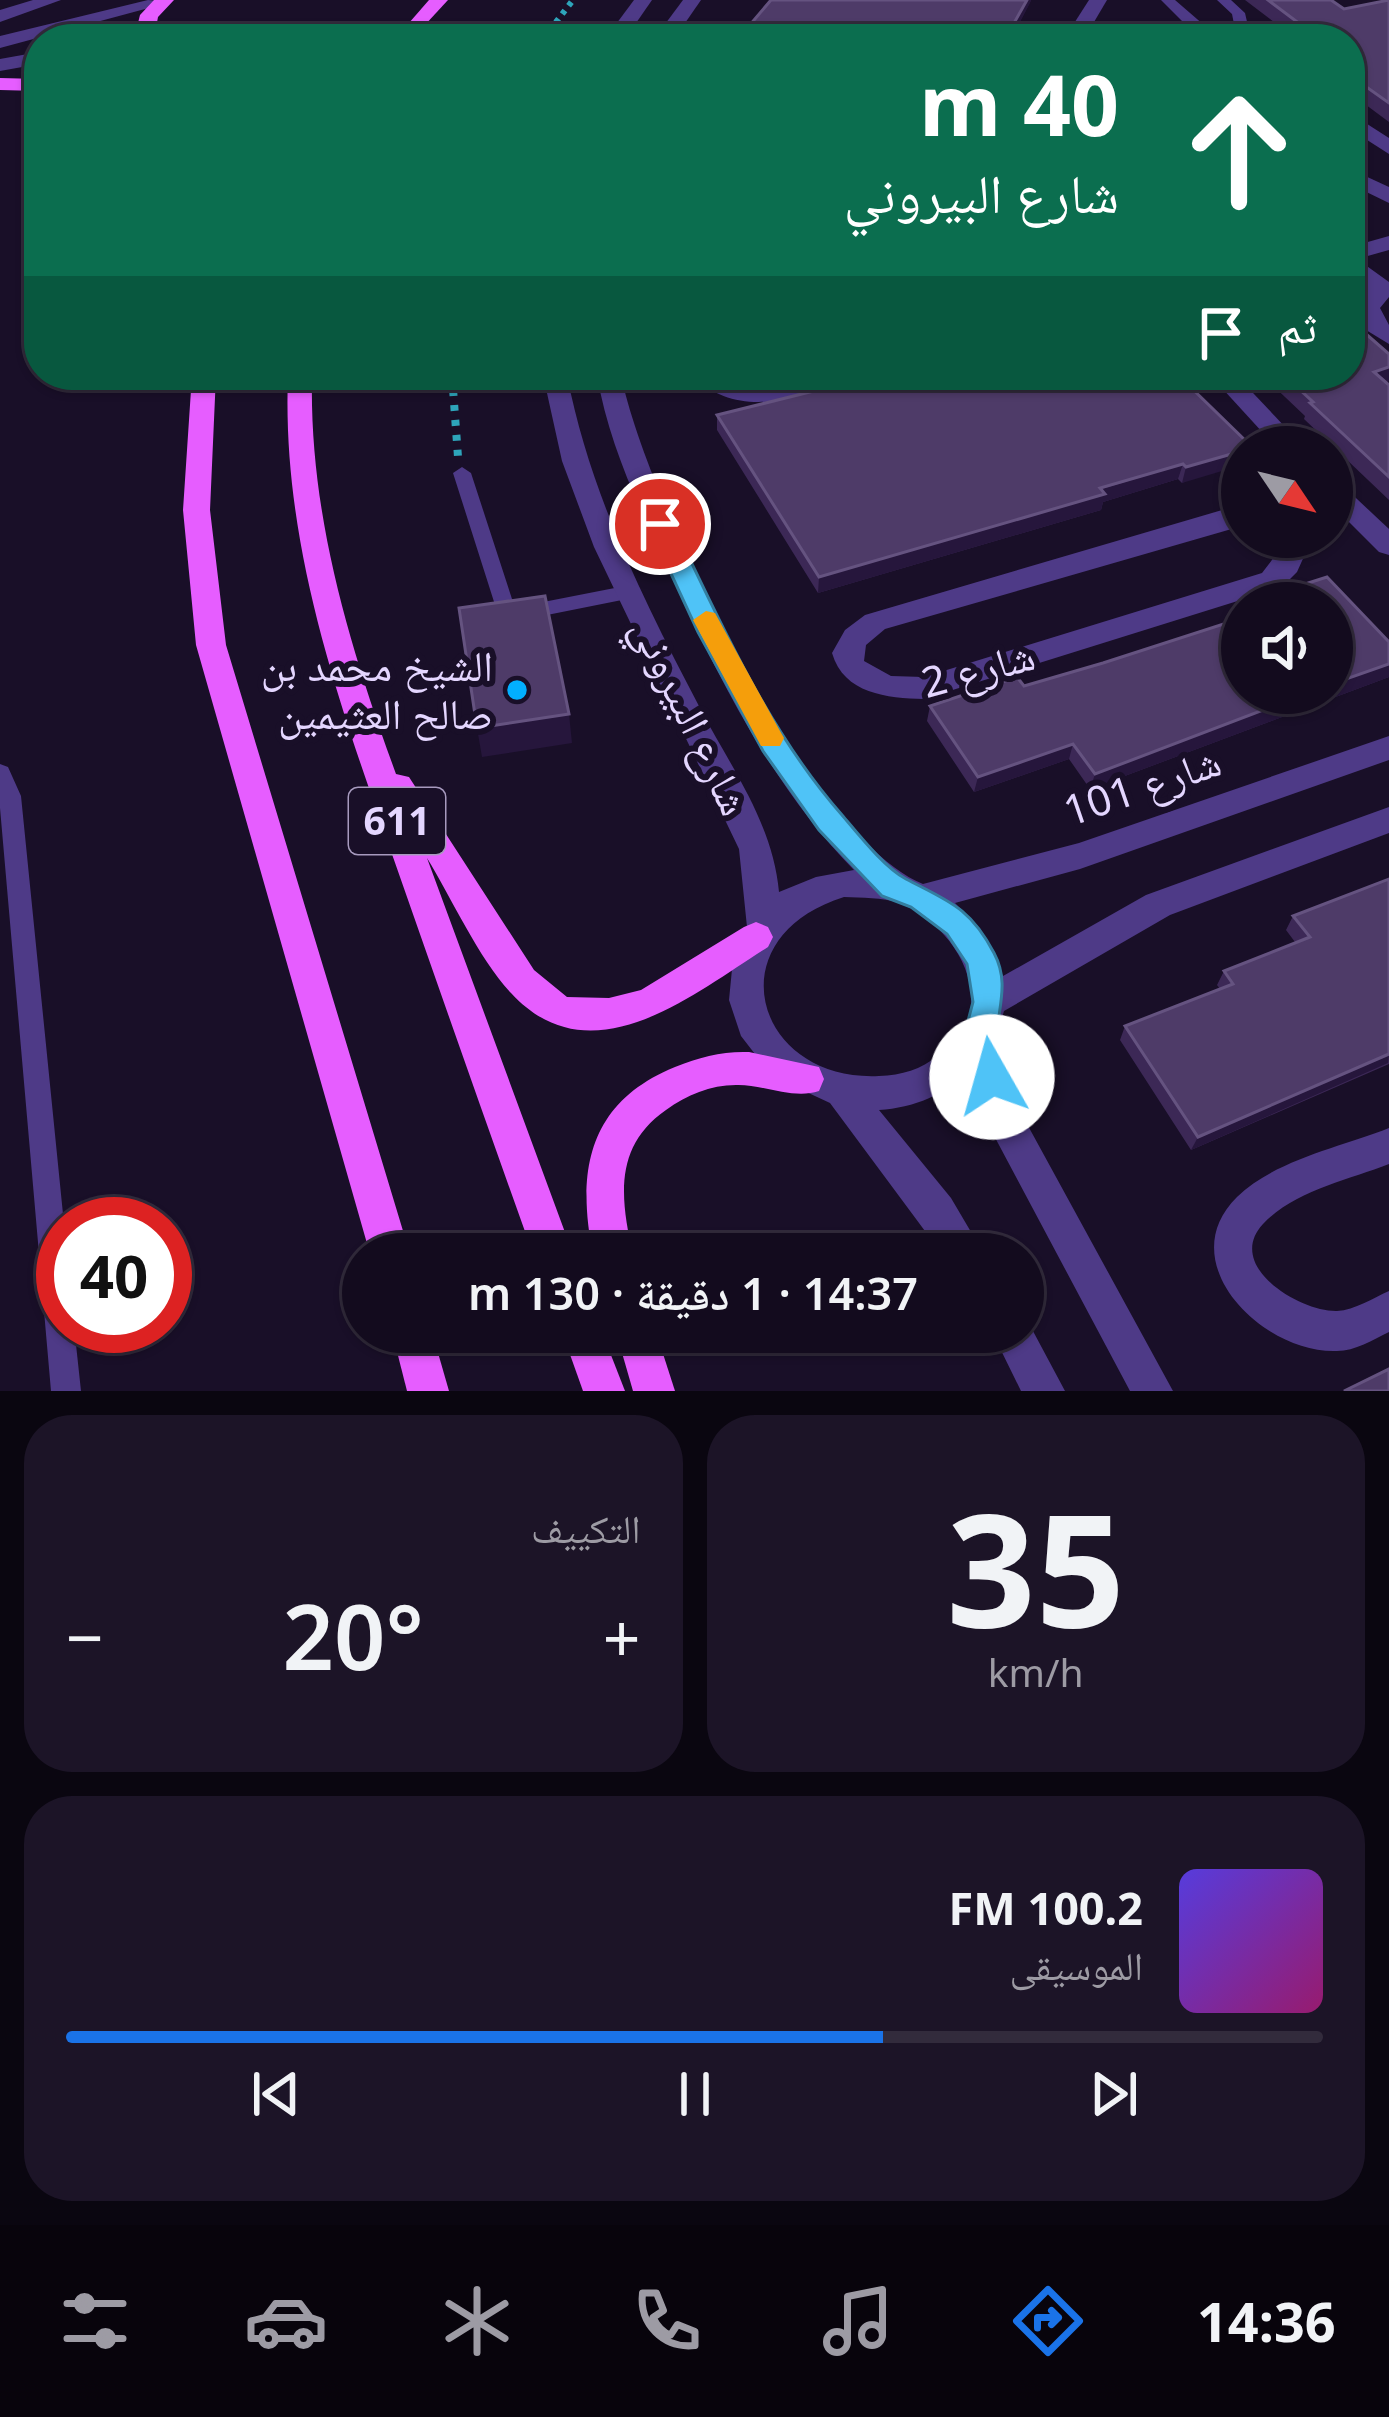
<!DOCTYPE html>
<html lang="ar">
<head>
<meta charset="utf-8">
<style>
	:root { --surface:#130b1e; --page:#1c1427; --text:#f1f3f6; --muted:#9d9ba4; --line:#322b3c; --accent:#1a73e8 }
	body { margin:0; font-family:"Noto Sans","Noto Naskh Arabic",sans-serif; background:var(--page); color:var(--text); direction:rtl; height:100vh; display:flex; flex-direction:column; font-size:45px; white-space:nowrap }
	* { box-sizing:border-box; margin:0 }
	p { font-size:39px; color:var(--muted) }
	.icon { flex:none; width:66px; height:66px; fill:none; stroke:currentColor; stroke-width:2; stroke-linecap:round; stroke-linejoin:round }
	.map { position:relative; height:1391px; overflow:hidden; direction:ltr }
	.panel { display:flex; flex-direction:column; gap:24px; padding:24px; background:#0a0610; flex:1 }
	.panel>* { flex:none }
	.top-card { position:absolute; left:24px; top:24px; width:1341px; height:366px; border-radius:48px; box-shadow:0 3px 9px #0004,0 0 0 3px var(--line); direction:rtl; background:#0b6e4f; color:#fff; overflow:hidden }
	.needle { width:78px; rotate:125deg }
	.fabs { position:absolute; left:1221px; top:426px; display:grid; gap:24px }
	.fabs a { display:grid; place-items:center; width:132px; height:132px; border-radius:50%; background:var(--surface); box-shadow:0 3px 9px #0004,0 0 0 3px var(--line); font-size:60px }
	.speed { position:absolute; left:36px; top:1197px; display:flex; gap:24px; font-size:60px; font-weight:700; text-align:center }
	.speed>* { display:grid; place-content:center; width:156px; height:156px; border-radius:50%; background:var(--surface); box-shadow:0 3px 9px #0004,0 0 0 3px var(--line); line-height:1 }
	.speed .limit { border:18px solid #d22; background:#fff; color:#111 }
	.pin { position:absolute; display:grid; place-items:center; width:102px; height:102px; color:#fff; margin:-51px; border:6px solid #fff; border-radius:50%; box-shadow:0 3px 12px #0007 }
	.me { position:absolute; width:132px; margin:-66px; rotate:353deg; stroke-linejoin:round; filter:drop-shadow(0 0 9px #0008) }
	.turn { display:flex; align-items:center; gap:42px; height:252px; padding:0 48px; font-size:54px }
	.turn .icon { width:156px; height:156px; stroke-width:2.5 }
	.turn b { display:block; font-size:84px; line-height:102px }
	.then { display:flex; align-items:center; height:114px; padding:0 48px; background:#0003; gap:24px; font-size:45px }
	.big { font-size:90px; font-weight:600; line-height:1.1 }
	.panel .widget { flex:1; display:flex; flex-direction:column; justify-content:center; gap:18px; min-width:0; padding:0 42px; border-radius:48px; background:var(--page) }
	.panel .dial { align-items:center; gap:0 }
	.dial b { font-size:156px; line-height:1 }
	.song { display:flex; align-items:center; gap:36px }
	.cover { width:144px; height:144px; border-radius:18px; background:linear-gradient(135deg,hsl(250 70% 55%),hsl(320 70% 35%)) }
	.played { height:12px; border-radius:6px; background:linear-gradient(90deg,var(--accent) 65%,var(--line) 65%) }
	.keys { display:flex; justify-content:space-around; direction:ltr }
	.heat { display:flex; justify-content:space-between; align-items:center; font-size:66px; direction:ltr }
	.panel .tiles { flex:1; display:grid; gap:24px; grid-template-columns:1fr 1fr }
	.widget:last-child { grid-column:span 2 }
	.trip { position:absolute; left:342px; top:1233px; width:702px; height:120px; border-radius:60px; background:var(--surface); box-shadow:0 3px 9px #0004,0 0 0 3px var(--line); font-weight:600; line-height:120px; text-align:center; direction:rtl }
	.tab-bar { display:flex; height:192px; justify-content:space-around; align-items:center; background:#08040c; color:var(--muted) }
	.tab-bar .icon { width:84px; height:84px }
	.tab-bar .selected { color:var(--accent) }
	.tab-bar b { font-size:54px; color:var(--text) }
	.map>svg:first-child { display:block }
</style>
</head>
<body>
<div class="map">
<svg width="1389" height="1391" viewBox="0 0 1389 1391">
	<rect width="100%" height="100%" fill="#190f28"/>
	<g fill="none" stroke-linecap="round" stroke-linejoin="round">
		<!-- path-far1 -->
		<polyline stroke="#2ea5bb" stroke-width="6" stroke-dasharray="4.5 6" stroke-linecap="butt" points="543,39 573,0"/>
		<!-- path -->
		<polyline stroke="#2ea5bb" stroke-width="8" stroke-dasharray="6 9" stroke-linecap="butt" points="452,375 458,457"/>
		<!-- service -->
		<g fill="#4e3a87" fill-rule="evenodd">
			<polygon points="1161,0 1175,0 1212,32 1234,24 1232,14 1217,0 1231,0 1245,13 1248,26 1219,39 1200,39"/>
			<polygon points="1077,29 1125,35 1132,39 1072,36 1070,33"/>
			<polygon points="462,467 471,473 512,599 528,605 630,585 637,587 640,592 637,597 527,619 496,608 453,473"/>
			<polygon points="0,764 8,767 21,796 64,1224 63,1326 74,1326 81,1391 51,1391 0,808"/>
		</g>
		<!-- minor -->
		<g fill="#4e3a87" fill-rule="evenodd">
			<polygon points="33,0 61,0 0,22 0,10"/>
			<polygon points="1089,0 1107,0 1084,39 1064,39"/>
			<polygon points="1350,113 1389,138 1389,154 1350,129"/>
			<polygon points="1350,169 1389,187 1389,203 1350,184"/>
			<polygon points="1389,236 1389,250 1357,259 1389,282 1389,297 1380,308 1389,325 1389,344 1366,330 1356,308 1367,289 1350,275 1350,247"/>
			<path d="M 694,375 L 722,375 L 758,387 L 824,375 L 865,375 L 862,380 C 810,394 736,424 694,375 Z"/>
			<polygon points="1210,375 1236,375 1304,447 1276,447"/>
			<polygon points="1332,481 1341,484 1389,529 1389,555 1379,552 1332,505"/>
			<path d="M 1229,508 L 1242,508 L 1242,526 L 885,629 L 866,645 L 864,661 L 891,676 L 924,677 L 1262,573 L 1278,552 L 1271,537 L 1299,537 L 1306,552 L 1297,572 L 1282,587 L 924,699 C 887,698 844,694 832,653 L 845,630 L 865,615 Z"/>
			<path d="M 1389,1128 L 1389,1164 C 1348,1180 1294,1191 1263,1224 C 1224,1266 1300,1312 1337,1311 C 1355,1310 1373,1298 1389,1291 L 1389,1332 C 1373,1340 1355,1351 1337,1351 C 1264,1354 1170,1263 1237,1197 C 1275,1160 1341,1147 1389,1128 Z"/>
		</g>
		<!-- tertiary -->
		<g fill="#4e3a87" fill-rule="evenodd">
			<polygon points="148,0 171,2 0,48 0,36"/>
			<polygon points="634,0 652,0 625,39 605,39"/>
			<polygon points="683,0 701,0 674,39 654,39"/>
			<polygon points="39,52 39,64 0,71 0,59"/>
			<path d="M 543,375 L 567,375 C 590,494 644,601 700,708 C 731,768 773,823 779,892 L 816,877 L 854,870 C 772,786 719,679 670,573 C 640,509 609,446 597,375 L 621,375 C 645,495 808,838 923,884 L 1079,843 L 1389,736 L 1389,760 L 1080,869 L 955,903 L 977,925 L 1003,976 L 1146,895 L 1389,807 L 1389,833 L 1170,915 L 1004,1011 L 997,1035 L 1021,1113 L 1173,1391 L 1130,1391 L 991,1130 L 972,1070 C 946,1094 914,1108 879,1110 L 951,1198 L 984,1254 L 942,1254 L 830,1103 L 772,1076 L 741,1036 L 729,1000 L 733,959 L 747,927 L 739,849 L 594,547 L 562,461 ZM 844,897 C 862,898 882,897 899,903 C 943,920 983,972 968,1020 C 963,1035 950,1044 938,1055 C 921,1070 902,1075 879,1076 C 755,1082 713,938 844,897 Z"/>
			<polygon points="1023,1316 1026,1318 1065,1391 1021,1391 992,1332 1023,1332"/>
		</g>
		<!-- primary -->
		<g fill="#e65dff" fill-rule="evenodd">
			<polygon points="154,0 174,0 158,17 154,39 134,39 140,15"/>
			<polygon points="429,0 448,0 412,39 395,39"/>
			<polygon points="0,78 39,79 39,91 0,90"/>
			<polygon points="192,375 216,375 210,510 226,645 410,1254 370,1254 196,645 183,510"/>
			<path d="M 288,375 L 312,375 C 309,514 349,645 396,774 L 409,777 L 534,970 L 567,997 L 609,998 L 641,990 L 744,927 L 756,922 L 768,927 L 773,937 L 768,947 C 692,995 591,1080 511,993 C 479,959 452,899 427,858 L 573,1254 L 533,1254 C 488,1128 444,1003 400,877 C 343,714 281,550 288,375 Z"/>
			<path d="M 749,1052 L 819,1067 L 824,1079 L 819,1091 C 793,1100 763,1084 736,1085 C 710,1085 687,1095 666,1110 C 614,1146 620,1198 633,1254 L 593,1254 C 576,1170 589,1102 675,1067 C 700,1057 723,1051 749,1052 Z"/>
			<polygon points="392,1332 432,1332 449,1391 407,1391"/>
			<polygon points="562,1332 602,1332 625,1391 583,1391"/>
			<polygon points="616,1332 656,1332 675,1391 633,1391"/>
		</g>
	</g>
	<!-- wall -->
	<g fill="#3c2856">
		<polygon points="771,0 1031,0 1011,39 749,39 749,26"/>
		<polygon points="1245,0 1331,0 1344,9 1389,0 1389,122 1354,96 1355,92 1350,89 1350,39 1285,39 1287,32"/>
		<polygon points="1389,354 1389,381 1386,382 1389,385 1389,500 1304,419 1305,416 1262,375 1350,375"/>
		<polygon points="857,391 1252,447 1182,483 1178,479 1103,502 1101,510 818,593 717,430 717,415"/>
		<polygon points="1327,577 1389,642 1389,677 1090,789 1069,759 974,792 927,721 930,706 1017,677 1024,686 1103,663 1242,618 1242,693 1332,693 1332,603 1259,603 1261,598"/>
		<polygon points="1389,879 1389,1064 1191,1150 1120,1040 1125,1026 1220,989 1217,985 1224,971 1295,942 1286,930 1293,916"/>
	</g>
	<!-- shaded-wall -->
	<g fill="#26163c">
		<polygon points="1027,0 1031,0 1030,3 1011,39 1005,39"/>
		<polygon points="1358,193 1353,209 1350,209 1350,196"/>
		<polygon points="1389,367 1389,381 1368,387 1374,372"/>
		<polygon points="1242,451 1242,465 1182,483 1186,467"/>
		<polygon points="1183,464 1178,479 1103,502 1101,510 818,593 819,577"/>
		<polygon points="1389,664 1389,677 1090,789 1095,774 1308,693 1332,693 1332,684"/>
		<polygon points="569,714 572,743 482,757 477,728"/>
		<polygon points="1073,744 1069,759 974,792 978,777"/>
		<polygon points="1389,1054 1388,1063 1191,1150 1198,1137"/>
	</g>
	<!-- building -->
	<g fill="#4e3b68" stroke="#655380" stroke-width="3">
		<polygon points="771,0 1027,0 1005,39 830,39 749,26"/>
		<polygon points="1268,0 1331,0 1344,9 1389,0 1389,103 1358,81 1363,80 1350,71 1350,39 1305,39 1288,27 1300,24"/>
		<polygon points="1350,320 1389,354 1389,367 1374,372 1389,385 1389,477 1310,403 1313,402 1284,375 1350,375"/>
		<polygon points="914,375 1178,375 1252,447 1242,447 1242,451 1186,467 1183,464 1100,488 1105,494 819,577 717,415 850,382 857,391"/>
		<polygon points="1327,577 1389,642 1389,664 1332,684 1332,603 1265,603 1261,598"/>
		<polygon points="545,596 569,714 477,728 459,608"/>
		<polygon points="1242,618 1242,693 1308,693 1095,774 1073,744 978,777 930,706 1017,677 1024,686 1103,663"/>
		<polygon points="1389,879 1389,1054 1198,1137 1125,1026 1233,984 1224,971 1310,937 1293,916"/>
		<polygon points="1389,1369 1389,1391 1344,1391"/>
	</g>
	<!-- route -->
	<path fill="#4fc3f7" stroke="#337fa1" stroke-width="3" d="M 660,515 L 673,524 C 721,624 768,731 842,815 C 859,835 884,867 906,879 C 948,901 970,907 994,953 C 1009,981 999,1005 997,1033 C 997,1047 1005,1064 1009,1077 L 1004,1088 L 992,1092 L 980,1088 L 964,1036 L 973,1002 L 967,964 L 947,934 L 911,907 L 882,896 L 819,830 L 763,751 L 698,632 L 648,524 Z"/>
	<!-- slow -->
	<polygon fill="#f59e0b" points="706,611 715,613 780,731 784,738 780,746 761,746 693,620"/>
	<!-- markers -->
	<circle fill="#02afff" stroke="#190f28" stroke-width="4.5" cx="517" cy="690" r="12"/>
	<g text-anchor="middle" stroke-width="12" stroke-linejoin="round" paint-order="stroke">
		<!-- shield labels -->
		<rect fill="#190f28" stroke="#a79abe" stroke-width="3" x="349" y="788" width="96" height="66" rx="9"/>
		<g font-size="39" font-weight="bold" fill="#e4d6ff">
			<text x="397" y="835">611</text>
		</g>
		<!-- poi labels -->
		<g font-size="42" fill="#e4d6ff" stroke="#190f28" text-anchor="end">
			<text x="493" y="681">الشيخ محمد بن<tspan x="493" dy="48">صالح العثيمين</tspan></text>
		</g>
		<!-- street labels -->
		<g font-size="42" fill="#e4d6ff" stroke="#190f28">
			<text transform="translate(978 669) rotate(-15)" y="15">شارع 2</text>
			<text transform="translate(691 716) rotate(64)" y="15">شارع البيروني</text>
			<text transform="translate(1142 786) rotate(-19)" y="15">شارع 101</text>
		</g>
	</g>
</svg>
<div class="fabs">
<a><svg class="needle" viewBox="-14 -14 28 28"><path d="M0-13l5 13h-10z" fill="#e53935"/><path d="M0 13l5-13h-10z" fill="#9d9ba4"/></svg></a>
<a><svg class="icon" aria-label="sound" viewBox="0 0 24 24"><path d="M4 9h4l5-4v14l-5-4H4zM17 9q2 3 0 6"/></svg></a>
</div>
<div class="speed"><div class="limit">40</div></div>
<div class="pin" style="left:660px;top:524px;background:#d93025"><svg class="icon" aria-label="arrive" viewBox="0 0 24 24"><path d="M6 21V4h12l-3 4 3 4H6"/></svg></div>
<svg class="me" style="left:992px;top:1077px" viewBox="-20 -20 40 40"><circle r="19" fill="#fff"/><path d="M0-13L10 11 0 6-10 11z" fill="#4fc3f7"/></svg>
<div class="trip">14:37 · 1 دقيقة · 130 m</div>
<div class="top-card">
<div class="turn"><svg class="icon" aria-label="ahead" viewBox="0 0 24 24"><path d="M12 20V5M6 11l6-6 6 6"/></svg><div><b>40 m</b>شارع البيروني</div></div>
<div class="then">ثم<svg class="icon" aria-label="arrive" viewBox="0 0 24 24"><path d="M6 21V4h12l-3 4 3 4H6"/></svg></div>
</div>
</div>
<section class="panel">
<div class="tiles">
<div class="widget dial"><b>35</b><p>km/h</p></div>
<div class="widget"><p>التكييف</p>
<div class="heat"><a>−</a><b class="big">20°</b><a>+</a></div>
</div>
<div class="widget">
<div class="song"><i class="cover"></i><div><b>100.2 FM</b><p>الموسيقى</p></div></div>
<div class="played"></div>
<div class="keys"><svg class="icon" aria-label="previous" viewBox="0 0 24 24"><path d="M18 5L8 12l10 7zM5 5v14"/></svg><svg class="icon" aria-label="pause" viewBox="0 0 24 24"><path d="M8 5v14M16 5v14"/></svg><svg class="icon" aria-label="next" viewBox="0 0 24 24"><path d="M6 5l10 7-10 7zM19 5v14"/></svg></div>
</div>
</div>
</section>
<nav class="tab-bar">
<b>14:36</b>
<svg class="icon selected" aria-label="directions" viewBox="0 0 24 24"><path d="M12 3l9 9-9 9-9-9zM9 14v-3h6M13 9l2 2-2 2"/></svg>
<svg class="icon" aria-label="music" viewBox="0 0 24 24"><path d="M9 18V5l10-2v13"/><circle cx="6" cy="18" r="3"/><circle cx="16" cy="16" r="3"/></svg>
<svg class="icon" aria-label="phone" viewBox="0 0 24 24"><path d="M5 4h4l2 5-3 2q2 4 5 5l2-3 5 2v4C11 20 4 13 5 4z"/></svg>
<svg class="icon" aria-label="climate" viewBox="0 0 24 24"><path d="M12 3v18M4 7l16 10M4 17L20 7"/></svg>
<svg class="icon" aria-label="car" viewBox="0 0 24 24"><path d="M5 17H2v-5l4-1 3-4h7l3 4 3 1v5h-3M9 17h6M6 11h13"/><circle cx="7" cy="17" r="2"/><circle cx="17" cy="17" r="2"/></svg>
<svg class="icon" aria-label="filters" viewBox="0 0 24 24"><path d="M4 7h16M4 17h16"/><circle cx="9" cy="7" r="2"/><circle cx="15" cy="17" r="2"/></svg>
</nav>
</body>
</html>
